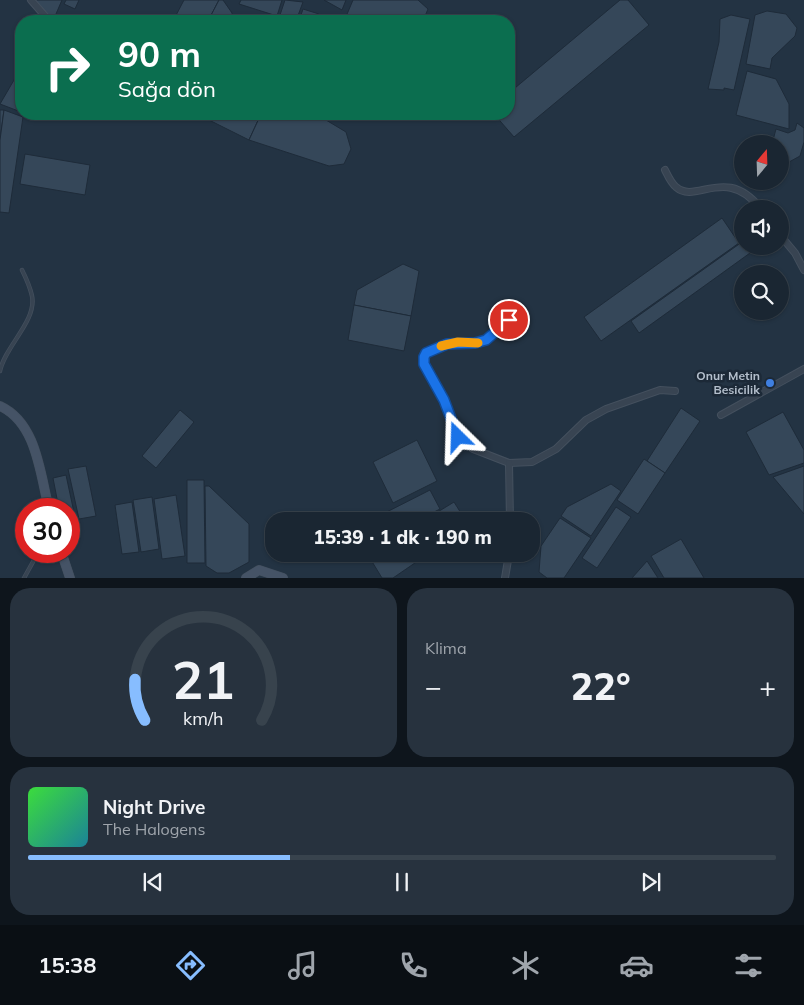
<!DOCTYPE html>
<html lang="tr">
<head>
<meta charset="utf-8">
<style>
	:root { --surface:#1a2632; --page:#27323e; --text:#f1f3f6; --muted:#9fa5ac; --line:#38434d; --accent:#87bdff }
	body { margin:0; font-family:Mulish,sans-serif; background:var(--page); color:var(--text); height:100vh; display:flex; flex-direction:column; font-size:19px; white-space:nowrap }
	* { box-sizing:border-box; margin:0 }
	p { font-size:16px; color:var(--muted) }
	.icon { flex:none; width:28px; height:28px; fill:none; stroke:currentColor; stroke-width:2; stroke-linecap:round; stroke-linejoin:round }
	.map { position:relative; height:578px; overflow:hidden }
	.drawer { display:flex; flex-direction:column; gap:10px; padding:10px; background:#0e151c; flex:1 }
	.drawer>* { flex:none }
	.banner { position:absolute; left:15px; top:15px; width:500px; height:105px; border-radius:20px; box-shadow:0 1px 4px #0004,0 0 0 1px var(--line); background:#0b6e4f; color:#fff; overflow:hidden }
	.needle { width:32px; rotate:19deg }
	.tools { position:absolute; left:734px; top:135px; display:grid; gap:10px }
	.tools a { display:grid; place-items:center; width:55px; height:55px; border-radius:50%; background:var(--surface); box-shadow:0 1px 4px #0004,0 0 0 1px var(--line); font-size:25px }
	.speed { position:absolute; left:15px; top:498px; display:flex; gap:10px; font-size:25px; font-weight:700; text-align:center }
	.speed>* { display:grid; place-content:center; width:65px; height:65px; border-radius:50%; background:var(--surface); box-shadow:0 1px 4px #0004,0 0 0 1px var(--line); line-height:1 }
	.speed .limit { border:8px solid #d22; background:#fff; color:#111 }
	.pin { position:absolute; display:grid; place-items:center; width:42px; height:42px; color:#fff; margin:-21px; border:2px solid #fff; border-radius:50%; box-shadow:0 1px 5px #0007 }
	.me { position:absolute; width:55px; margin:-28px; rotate:338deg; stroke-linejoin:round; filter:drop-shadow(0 0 4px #0008) }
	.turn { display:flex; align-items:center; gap:18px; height:105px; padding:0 20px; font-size:22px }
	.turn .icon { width:65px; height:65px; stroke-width:2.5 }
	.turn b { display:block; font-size:35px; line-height:42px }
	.big { font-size:38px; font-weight:800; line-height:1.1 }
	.drawer .widget { flex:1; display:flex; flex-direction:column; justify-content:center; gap:8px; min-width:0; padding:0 18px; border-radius:20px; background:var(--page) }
	.drawer .dial { align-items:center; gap:0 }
	.dial svg { height:130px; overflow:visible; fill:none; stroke:var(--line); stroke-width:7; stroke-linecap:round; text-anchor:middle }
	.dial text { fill:var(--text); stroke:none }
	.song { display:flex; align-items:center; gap:15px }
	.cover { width:60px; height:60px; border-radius:8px; background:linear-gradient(135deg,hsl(120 70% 55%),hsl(190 70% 35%)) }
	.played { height:5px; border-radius:2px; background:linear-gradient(90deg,var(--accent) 35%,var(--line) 35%) }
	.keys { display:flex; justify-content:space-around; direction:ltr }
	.heat { display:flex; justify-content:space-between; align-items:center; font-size:28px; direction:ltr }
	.drawer .tiles { flex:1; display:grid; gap:10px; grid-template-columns:1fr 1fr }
	.widget:last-child { grid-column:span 2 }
	.trip { position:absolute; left:265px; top:512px; width:275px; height:50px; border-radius:20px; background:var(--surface); box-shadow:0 1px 4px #0004,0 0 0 1px var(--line); font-weight:800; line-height:50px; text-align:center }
	.menu { display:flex; height:80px; justify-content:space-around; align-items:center; background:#0a0f14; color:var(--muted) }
	.menu .icon { width:35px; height:35px }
	.menu .current { color:var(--accent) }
	.menu b { font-size:22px; color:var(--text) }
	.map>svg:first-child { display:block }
</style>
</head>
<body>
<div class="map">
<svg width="804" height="578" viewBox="0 0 804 578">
	<rect width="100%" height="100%" fill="#233343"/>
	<!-- building -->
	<g fill="#354759" stroke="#1e2b39">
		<polygon points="35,0 62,0 53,21"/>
		<polygon points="66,0 79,0 75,9 64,4"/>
		<polygon points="184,0 219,0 208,21 173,21"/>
		<polygon points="219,0 223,0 232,13 233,21 208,21"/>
		<polygon points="241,0 282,0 277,16 239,4"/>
		<polygon points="285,0 303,2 296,21 278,21"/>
		<polygon points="324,0 346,0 342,10"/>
		<polygon points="353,0 418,0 428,9 423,21 350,21 345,19"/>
		<polygon points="620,0 628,0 649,25 514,137 494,114 509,114 509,93"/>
		<polygon points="303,9 319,14 317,21 299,21"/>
		<polygon points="767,11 786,14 797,28 795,36 772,58 770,69 746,64 755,15"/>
		<polygon points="731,15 750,19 734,90 724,88 724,90 708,89 719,42 720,19"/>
		<polygon points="21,68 21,112 0,104"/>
		<polygon points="747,71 776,79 789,104 789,129 736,115"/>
		<polygon points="0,110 4,110 0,140"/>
		<polygon points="4,110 23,117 9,213 0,212 0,140"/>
		<polygon points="212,114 261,114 249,140 209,120"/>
		<polygon points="261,114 316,114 346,132 351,149 344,164 329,166 249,140"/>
		<polygon points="797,123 804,128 804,142 800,156 780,167 780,144 772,144 776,129 788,133 795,130"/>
		<polygon points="25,154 90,165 85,195 20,184"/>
		<polygon points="722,218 739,243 601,341 584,317"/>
		<polygon points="742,242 742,246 757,248 639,333 631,321"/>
		<polygon points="403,264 419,271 411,316 354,305 357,290"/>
		<polygon points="354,305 411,316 404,351 348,340"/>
		<polygon points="681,408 700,421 665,473 647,461"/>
		<polygon points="180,410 194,422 156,468 142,456"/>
		<polygon points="783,412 804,450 804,463 769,475 746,432"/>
		<polygon points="417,440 437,481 393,503 373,462"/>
		<polygon points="644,459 665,473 638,514 617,500"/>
		<polygon points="86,466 96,516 79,519 68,469"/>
		<polygon points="804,466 804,514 773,477"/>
		<polygon points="66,475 75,517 69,519 69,509 59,509 53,478"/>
		<polygon points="187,480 204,480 205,563 187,563"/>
		<polygon points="611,484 621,491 591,536 561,516 567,507"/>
		<polygon points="205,486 209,486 249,524 249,562 229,573 217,573 206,566"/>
		<polygon points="430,490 440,509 416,521 369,521"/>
		<polygon points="176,495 185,556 162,559 154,499"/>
		<polygon points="152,497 159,549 141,552 133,500"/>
		<polygon points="132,502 139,552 122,554 115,505"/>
		<polygon points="454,502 466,521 423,521"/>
		<polygon points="616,507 631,517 597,568 582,558"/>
		<polygon points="560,518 591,538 564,578 547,578 539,572 541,546"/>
		<polygon points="681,539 704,578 664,578 651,556"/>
		<polygon points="370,554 428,554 393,578 382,578 368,555"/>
		<polygon points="647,561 658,578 632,578"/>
	</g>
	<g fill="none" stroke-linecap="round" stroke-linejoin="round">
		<!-- service casing -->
		<g stroke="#44505e" stroke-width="4.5">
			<g id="service">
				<path d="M 0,371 C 5,346 37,321 32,296 C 30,287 26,278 22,270"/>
				<polyline points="24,578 39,551"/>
			</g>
		</g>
		<!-- minor casing -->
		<g stroke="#44505e" stroke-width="8">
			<g id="minor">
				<polyline points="31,0 45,16"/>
				<path d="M 665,170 C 668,176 671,183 676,187 C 696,205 726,164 761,209"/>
				<polyline points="780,235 795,253 804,270"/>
				<polyline points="509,320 483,342 447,344 426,353 424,357 425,364 444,400 455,432 462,441 473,449 509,463 532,462 556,449 586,420 606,409 660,390 675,391"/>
				<polyline points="721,415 804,369"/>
				<polyline points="509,463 510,521"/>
				<polyline points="505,578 509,554"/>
			</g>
		</g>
		<!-- secondary casing -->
		<g stroke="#44505e" stroke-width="10">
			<g id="secondary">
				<path d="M 0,406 C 37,423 40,474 49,509"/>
				<polyline points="61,551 70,578"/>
				<polyline points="246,578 259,570 283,578"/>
			</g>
		</g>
		<!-- service -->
		<use href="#service" stroke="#384452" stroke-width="3"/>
		<!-- minor -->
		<use href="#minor" stroke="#384452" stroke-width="6"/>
		<!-- secondary -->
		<use href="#secondary" stroke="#455366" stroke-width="9"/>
	</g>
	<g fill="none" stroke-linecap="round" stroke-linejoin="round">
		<!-- route casing -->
		<g stroke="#114b97" stroke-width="12">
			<polyline id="route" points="458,437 444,400 424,364 424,357 426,353 447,344 475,343 486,340 509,320"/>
		</g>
		<!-- route -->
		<use href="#route" stroke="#1a73e8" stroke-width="9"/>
		<!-- slow -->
		<polyline stroke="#f59e0b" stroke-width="9" points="441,346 458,342 478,343"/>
	</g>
	<!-- markers -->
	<circle fill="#3f7fe0" stroke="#1c2937" stroke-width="2" cx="770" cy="383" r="5"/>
	<g text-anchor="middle" stroke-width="5" stroke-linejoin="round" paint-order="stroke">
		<!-- poi labels -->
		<g font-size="12" font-weight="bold" fill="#b4bfcc" stroke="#1c2937" text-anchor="end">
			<text x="760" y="380">Onur Metin<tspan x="760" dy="14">Besicilik</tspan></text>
		</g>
	</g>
</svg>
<div class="tools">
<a><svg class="needle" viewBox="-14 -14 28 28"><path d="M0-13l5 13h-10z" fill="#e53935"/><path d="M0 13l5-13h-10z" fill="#9fa5ac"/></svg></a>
<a><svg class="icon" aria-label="sound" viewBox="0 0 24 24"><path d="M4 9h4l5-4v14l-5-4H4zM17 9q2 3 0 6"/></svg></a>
<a><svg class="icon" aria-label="search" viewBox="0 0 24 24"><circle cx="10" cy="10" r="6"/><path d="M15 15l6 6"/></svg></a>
</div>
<div class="speed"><div class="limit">30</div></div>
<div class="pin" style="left:509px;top:320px;background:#d93025"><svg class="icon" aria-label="arrive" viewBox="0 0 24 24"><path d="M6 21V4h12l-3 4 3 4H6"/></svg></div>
<svg class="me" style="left:458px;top:437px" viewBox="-20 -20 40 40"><path d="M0-17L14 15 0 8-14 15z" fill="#1a73e8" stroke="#fff" stroke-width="4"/></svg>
<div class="trip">15:39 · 1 dk · 190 m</div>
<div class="banner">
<div class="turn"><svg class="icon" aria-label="right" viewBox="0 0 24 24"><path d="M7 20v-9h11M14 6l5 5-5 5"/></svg><div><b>90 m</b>Sağa dön</div></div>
</div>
</div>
<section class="drawer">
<div class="tiles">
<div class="widget dial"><svg viewBox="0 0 100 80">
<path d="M14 69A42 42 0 1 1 86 69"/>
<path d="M14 69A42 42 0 0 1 8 44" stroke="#87bdff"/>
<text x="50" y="56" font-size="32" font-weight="700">21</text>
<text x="50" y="72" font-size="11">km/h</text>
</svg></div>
<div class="widget"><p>Klima</p>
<div class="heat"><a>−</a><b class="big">22°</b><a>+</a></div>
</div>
<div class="widget">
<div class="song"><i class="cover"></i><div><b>Night Drive</b><p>The Halogens</p></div></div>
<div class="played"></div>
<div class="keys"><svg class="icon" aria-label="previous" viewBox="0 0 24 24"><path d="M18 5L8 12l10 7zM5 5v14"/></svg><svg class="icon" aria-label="pause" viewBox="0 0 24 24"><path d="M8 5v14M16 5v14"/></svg><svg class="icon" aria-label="next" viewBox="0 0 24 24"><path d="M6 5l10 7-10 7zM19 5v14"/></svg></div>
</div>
</div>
</section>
<nav class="menu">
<b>15:38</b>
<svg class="icon current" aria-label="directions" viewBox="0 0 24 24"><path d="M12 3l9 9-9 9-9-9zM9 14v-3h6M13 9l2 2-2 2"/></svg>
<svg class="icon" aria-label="music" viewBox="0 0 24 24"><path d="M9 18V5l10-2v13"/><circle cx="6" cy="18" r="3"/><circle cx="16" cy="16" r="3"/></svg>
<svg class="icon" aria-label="phone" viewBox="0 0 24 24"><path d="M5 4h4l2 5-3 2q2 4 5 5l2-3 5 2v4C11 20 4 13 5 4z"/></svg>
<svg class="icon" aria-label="climate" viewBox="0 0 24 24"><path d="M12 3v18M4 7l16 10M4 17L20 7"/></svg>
<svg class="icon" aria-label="car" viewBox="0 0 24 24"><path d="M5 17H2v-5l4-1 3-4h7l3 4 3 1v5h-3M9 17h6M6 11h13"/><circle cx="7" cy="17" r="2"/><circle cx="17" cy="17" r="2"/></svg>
<svg class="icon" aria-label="filters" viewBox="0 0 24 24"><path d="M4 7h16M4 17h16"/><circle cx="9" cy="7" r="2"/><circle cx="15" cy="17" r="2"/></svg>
</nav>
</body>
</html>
